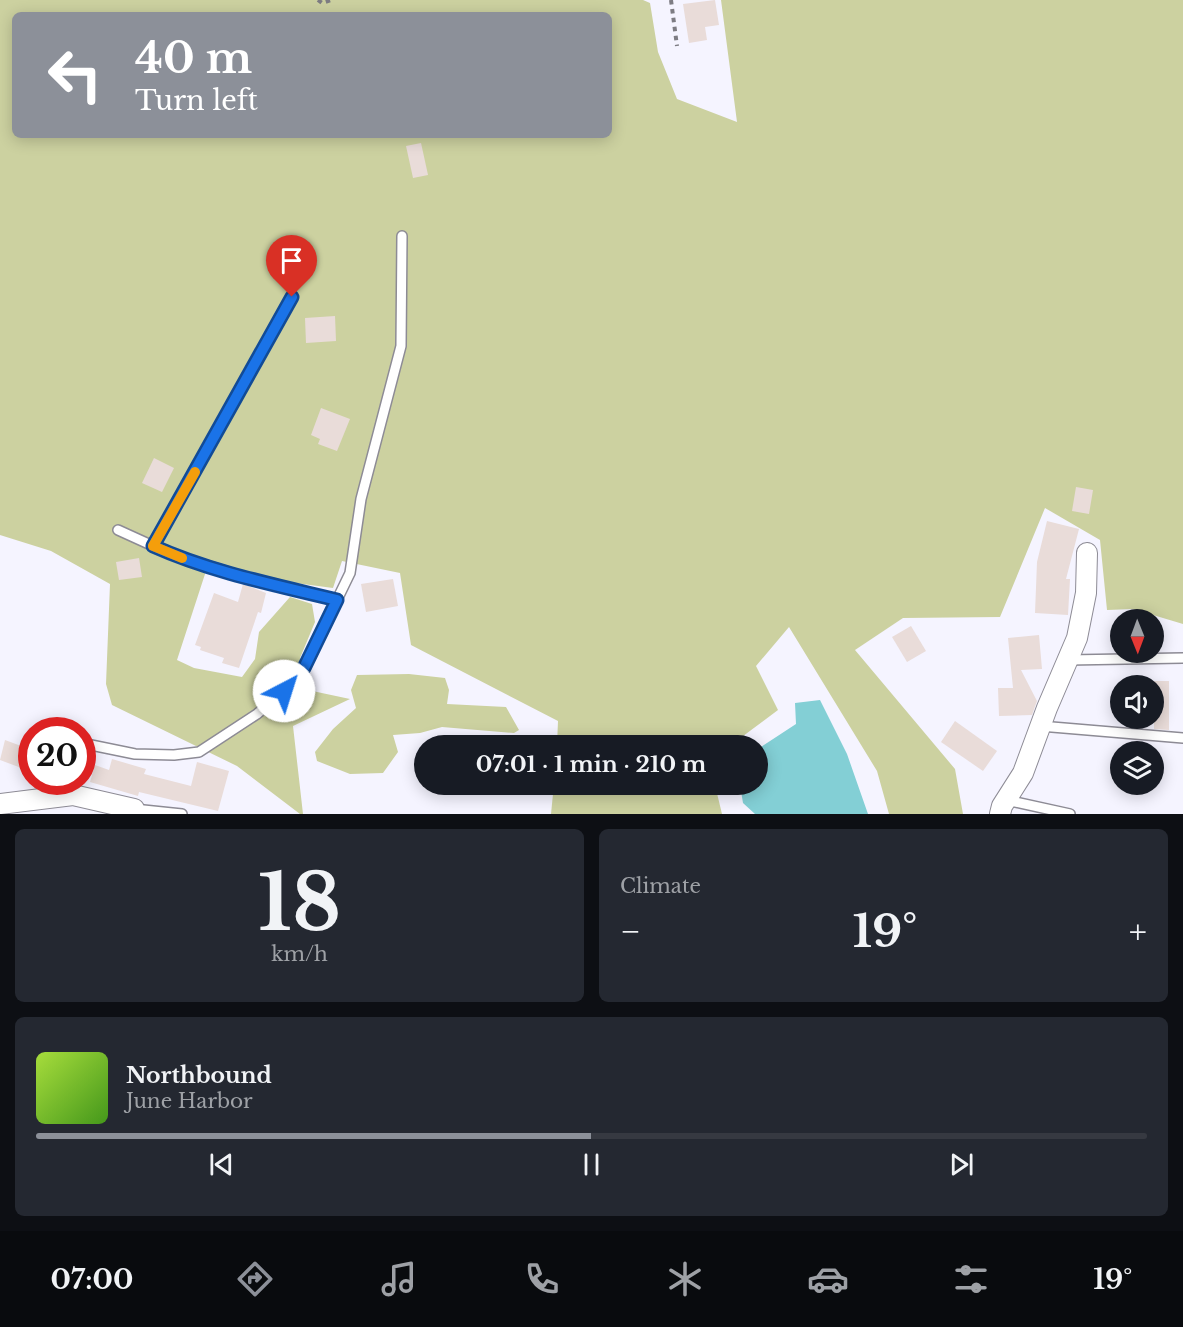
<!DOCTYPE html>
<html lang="en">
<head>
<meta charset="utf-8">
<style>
	:root { --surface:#171b24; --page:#242831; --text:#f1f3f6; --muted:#9ea1a6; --line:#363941; --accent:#8c9099 }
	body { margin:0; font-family:"Libre Baskerville",serif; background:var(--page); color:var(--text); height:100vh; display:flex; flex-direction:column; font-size:22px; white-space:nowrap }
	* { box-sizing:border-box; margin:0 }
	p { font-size:20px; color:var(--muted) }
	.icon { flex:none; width:33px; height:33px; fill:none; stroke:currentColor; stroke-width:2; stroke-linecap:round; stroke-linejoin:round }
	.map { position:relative; height:814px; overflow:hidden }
	.drawer { display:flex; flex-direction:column; gap:15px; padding:15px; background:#0d0f14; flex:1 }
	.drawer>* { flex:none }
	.banner { position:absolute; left:12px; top:12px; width:600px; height:126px; border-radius:9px; box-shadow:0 3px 15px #0003; background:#8c9099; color:#fff; overflow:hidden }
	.needle { width:39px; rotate:179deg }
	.tools { position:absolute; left:1110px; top:609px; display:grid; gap:12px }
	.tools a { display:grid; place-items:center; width:54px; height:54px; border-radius:50%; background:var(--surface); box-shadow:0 3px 15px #0003; font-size:30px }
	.speed { position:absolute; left:18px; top:717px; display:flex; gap:12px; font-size:30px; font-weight:700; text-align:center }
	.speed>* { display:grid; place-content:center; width:78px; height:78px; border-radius:50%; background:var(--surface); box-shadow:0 3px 15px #0003; line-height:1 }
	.speed .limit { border:9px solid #d22; background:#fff; color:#111 }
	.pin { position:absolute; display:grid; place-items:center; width:51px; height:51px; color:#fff; margin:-62px -26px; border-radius:50% 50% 50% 0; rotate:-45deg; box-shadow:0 0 6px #0007 }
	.pin .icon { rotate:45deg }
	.me { position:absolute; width:66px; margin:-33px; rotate:40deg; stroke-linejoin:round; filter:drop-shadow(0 0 4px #0008) }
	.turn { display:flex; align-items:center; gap:21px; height:126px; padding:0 24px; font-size:27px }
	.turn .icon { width:78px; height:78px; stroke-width:2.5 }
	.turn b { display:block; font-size:42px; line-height:51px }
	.big { font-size:45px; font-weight:700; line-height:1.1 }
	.drawer .widget { flex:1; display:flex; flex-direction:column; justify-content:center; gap:9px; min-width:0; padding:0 21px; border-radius:9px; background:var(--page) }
	.drawer .dial { align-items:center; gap:0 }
	.dial b { font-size:78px; line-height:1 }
	.song { display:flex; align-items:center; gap:18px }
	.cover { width:72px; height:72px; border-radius:9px; background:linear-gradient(135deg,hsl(80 70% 55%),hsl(100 70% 35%)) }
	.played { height:6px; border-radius:3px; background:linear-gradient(90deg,var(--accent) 50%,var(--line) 50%) }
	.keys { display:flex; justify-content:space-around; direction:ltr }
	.heat { display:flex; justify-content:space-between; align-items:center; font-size:33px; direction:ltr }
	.drawer .tiles { flex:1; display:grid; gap:15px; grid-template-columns:1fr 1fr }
	.widget:last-child { grid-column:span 2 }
	.trip { position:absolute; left:414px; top:735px; width:354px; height:60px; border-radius:30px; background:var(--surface); box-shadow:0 3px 15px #0003; font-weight:700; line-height:60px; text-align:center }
	.menu { display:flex; height:96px; justify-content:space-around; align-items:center; background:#090b0e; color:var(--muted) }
	.menu .icon { width:42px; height:42px }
	.menu .active { color:var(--accent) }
	.menu b { font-size:27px; color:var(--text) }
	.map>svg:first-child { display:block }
</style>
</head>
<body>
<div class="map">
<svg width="1183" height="814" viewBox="0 0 1183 814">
	<rect width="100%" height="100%" fill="#f5f4ff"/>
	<!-- green -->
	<g fill="#ccd1a0" fill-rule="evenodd">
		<path d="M 0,0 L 643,0 L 650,3 L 658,52 L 677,99 L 737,122 L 721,0 L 1183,0 L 1183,624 L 1133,609 L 1107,610 L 1100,540 L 1045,508 L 1000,617 L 903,618 L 855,650 L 955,769 L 963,814 L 889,814 L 877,771 L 789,627 L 756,666 L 778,710 L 731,745 L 557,745 L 558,721 L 411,645 L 400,573 L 342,561 L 333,588 L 206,571 L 177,660 L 194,668 L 242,677 L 255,659 L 259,632 L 290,597 L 312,604 L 315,622 L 300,658 L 303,689 L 350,699 L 293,726 L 303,814 L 300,814 L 237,766 L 112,705 L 106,684 L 110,584 L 51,551 L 0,535 ZM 15,15 L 609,15 L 609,135 L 15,135 Z"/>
		<polygon points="409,674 445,678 449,690 447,704 506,707 519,730 514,733 442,727 420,733 393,735 398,752 383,773 350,774 317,761 315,752 333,729 356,708 351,690 357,675"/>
		<polygon points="554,784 715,785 722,814 551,814"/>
	</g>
	<!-- water -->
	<polygon fill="#83cfd5" points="820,700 847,754 868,814 755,814 743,803 740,785 758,784 758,749 796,724 795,703"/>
	<!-- building -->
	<g fill="#e9dcd9">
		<polygon points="715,0 719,25 705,27 707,40 689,43 683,4"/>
		<polygon points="421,143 428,175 413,178 406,146"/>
		<polygon points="335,316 336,341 306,343 305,318"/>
		<polygon points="321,408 350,419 337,451 318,444 320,439 311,435"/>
		<polygon points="154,458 174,468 162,492 142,483"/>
		<polygon points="1076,487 1093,490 1089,514 1072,511"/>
		<polygon points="1047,521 1079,529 1066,579 1070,579 1068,615 1035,613 1037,562"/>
		<polygon points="139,558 142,577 119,580 116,562"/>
		<polygon points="393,579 398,606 366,612 361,584"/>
		<polygon points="243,584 266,593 261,613 258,612 239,668 222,663 224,658 200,650 201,647 195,645 214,593 238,602"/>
		<polygon points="911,626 926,651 907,662 892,637"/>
		<polygon points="1039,635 1042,669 1021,670 1037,701 1032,715 999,716 998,688 1013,688 1008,638"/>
		<polygon points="1154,681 1169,681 1169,730 1154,729"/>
		<polygon points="955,721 997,751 983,771 941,742"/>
		<polygon points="5,740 32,750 32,772 0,760"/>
		<polygon points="112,759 146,769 144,774 191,786 197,762 229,771 218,811 139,792 138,796 90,782 95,765 109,770"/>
	</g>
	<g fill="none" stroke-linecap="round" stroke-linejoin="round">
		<!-- service casing -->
		<g stroke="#8d8b95" stroke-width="12">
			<g id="service">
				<polyline points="118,530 173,555 261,582 337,600"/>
				<polyline points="153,546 292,297"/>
				<polyline points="1068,660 1183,658"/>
				<polyline points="1040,726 1183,738"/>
				<polyline points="82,769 91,745 135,754 174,755 199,752 257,714 284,691 304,668 350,573 361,499 401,346 402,236"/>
				<polyline points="1006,800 1070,814"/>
				<polyline points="134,809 182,814"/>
			</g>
		</g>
		<!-- minor casing -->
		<g stroke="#8d8b95" stroke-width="22">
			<g id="minor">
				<polyline points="0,804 73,795 134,809 135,814"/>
				<polyline points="1000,814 1002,806 1023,773 1047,708 1077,638 1086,593 1087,553"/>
			</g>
		</g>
		<!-- path -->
		<g stroke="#7d7c83" stroke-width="4" stroke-dasharray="4.5 4.5" stroke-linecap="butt">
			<polyline points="318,0 322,3 331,0"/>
			<polyline points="671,0 677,46"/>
		</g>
		<!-- service -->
		<use href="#service" stroke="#fff" stroke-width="9"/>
		<!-- minor -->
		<use href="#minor" stroke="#fff" stroke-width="20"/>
	</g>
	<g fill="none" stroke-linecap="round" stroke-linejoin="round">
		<!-- route casing -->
		<g stroke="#114b97" stroke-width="15">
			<path id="route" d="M 284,691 L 304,668 L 337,600 C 275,585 211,572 153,546 L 292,297"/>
		</g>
		<!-- route -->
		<use href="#route" stroke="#1a73e8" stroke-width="10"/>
		<!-- slow -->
		<polyline stroke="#f59e0b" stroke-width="10" points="182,558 153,546 195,472"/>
	</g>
</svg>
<div class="tools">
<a><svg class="needle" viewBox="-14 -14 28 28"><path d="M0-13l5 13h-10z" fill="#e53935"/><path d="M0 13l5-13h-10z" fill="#9ea1a6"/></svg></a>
<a><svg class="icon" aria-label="sound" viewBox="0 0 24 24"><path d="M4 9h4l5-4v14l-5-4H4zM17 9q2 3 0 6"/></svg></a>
<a><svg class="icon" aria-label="layers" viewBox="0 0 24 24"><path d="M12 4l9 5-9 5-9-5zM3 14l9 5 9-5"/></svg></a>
</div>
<div class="speed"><div class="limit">20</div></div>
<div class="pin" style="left:292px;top:297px;background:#d93025"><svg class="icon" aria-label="arrive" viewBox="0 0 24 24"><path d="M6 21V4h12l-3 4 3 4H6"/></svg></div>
<svg class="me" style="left:284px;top:691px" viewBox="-20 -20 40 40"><circle r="19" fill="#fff"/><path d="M0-13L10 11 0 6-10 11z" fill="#1a73e8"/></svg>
<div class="trip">07:01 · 1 min · 210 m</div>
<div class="banner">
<div class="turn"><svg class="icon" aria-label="left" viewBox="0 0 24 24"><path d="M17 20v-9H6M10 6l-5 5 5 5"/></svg><div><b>40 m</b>Turn left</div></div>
</div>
</div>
<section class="drawer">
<div class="tiles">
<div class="widget dial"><b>18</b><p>km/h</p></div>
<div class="widget"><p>Climate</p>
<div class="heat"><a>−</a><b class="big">19°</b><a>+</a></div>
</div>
<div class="widget">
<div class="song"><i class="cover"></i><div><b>Northbound</b><p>June Harbor</p></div></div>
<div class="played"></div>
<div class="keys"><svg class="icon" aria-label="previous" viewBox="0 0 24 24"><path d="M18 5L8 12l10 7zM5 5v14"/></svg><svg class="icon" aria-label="pause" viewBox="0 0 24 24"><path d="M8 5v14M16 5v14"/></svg><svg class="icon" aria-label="next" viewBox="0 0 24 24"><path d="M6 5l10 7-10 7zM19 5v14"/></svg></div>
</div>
</div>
</section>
<nav class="menu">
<b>07:00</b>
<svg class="icon active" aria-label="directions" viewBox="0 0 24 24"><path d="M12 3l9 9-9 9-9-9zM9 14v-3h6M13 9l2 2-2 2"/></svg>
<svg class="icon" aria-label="music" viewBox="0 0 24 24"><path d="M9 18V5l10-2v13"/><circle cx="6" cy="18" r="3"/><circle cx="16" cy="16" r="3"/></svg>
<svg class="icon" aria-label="phone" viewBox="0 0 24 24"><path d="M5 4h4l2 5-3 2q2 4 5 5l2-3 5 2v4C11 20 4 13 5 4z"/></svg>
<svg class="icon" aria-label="climate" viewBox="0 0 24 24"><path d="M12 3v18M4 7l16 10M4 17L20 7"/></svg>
<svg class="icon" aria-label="car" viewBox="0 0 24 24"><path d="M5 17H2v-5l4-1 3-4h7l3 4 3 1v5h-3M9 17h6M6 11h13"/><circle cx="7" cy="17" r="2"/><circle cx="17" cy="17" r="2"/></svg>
<svg class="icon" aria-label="filters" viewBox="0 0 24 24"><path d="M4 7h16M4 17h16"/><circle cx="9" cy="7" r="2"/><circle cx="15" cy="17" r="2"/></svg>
<b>19°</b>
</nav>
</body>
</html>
